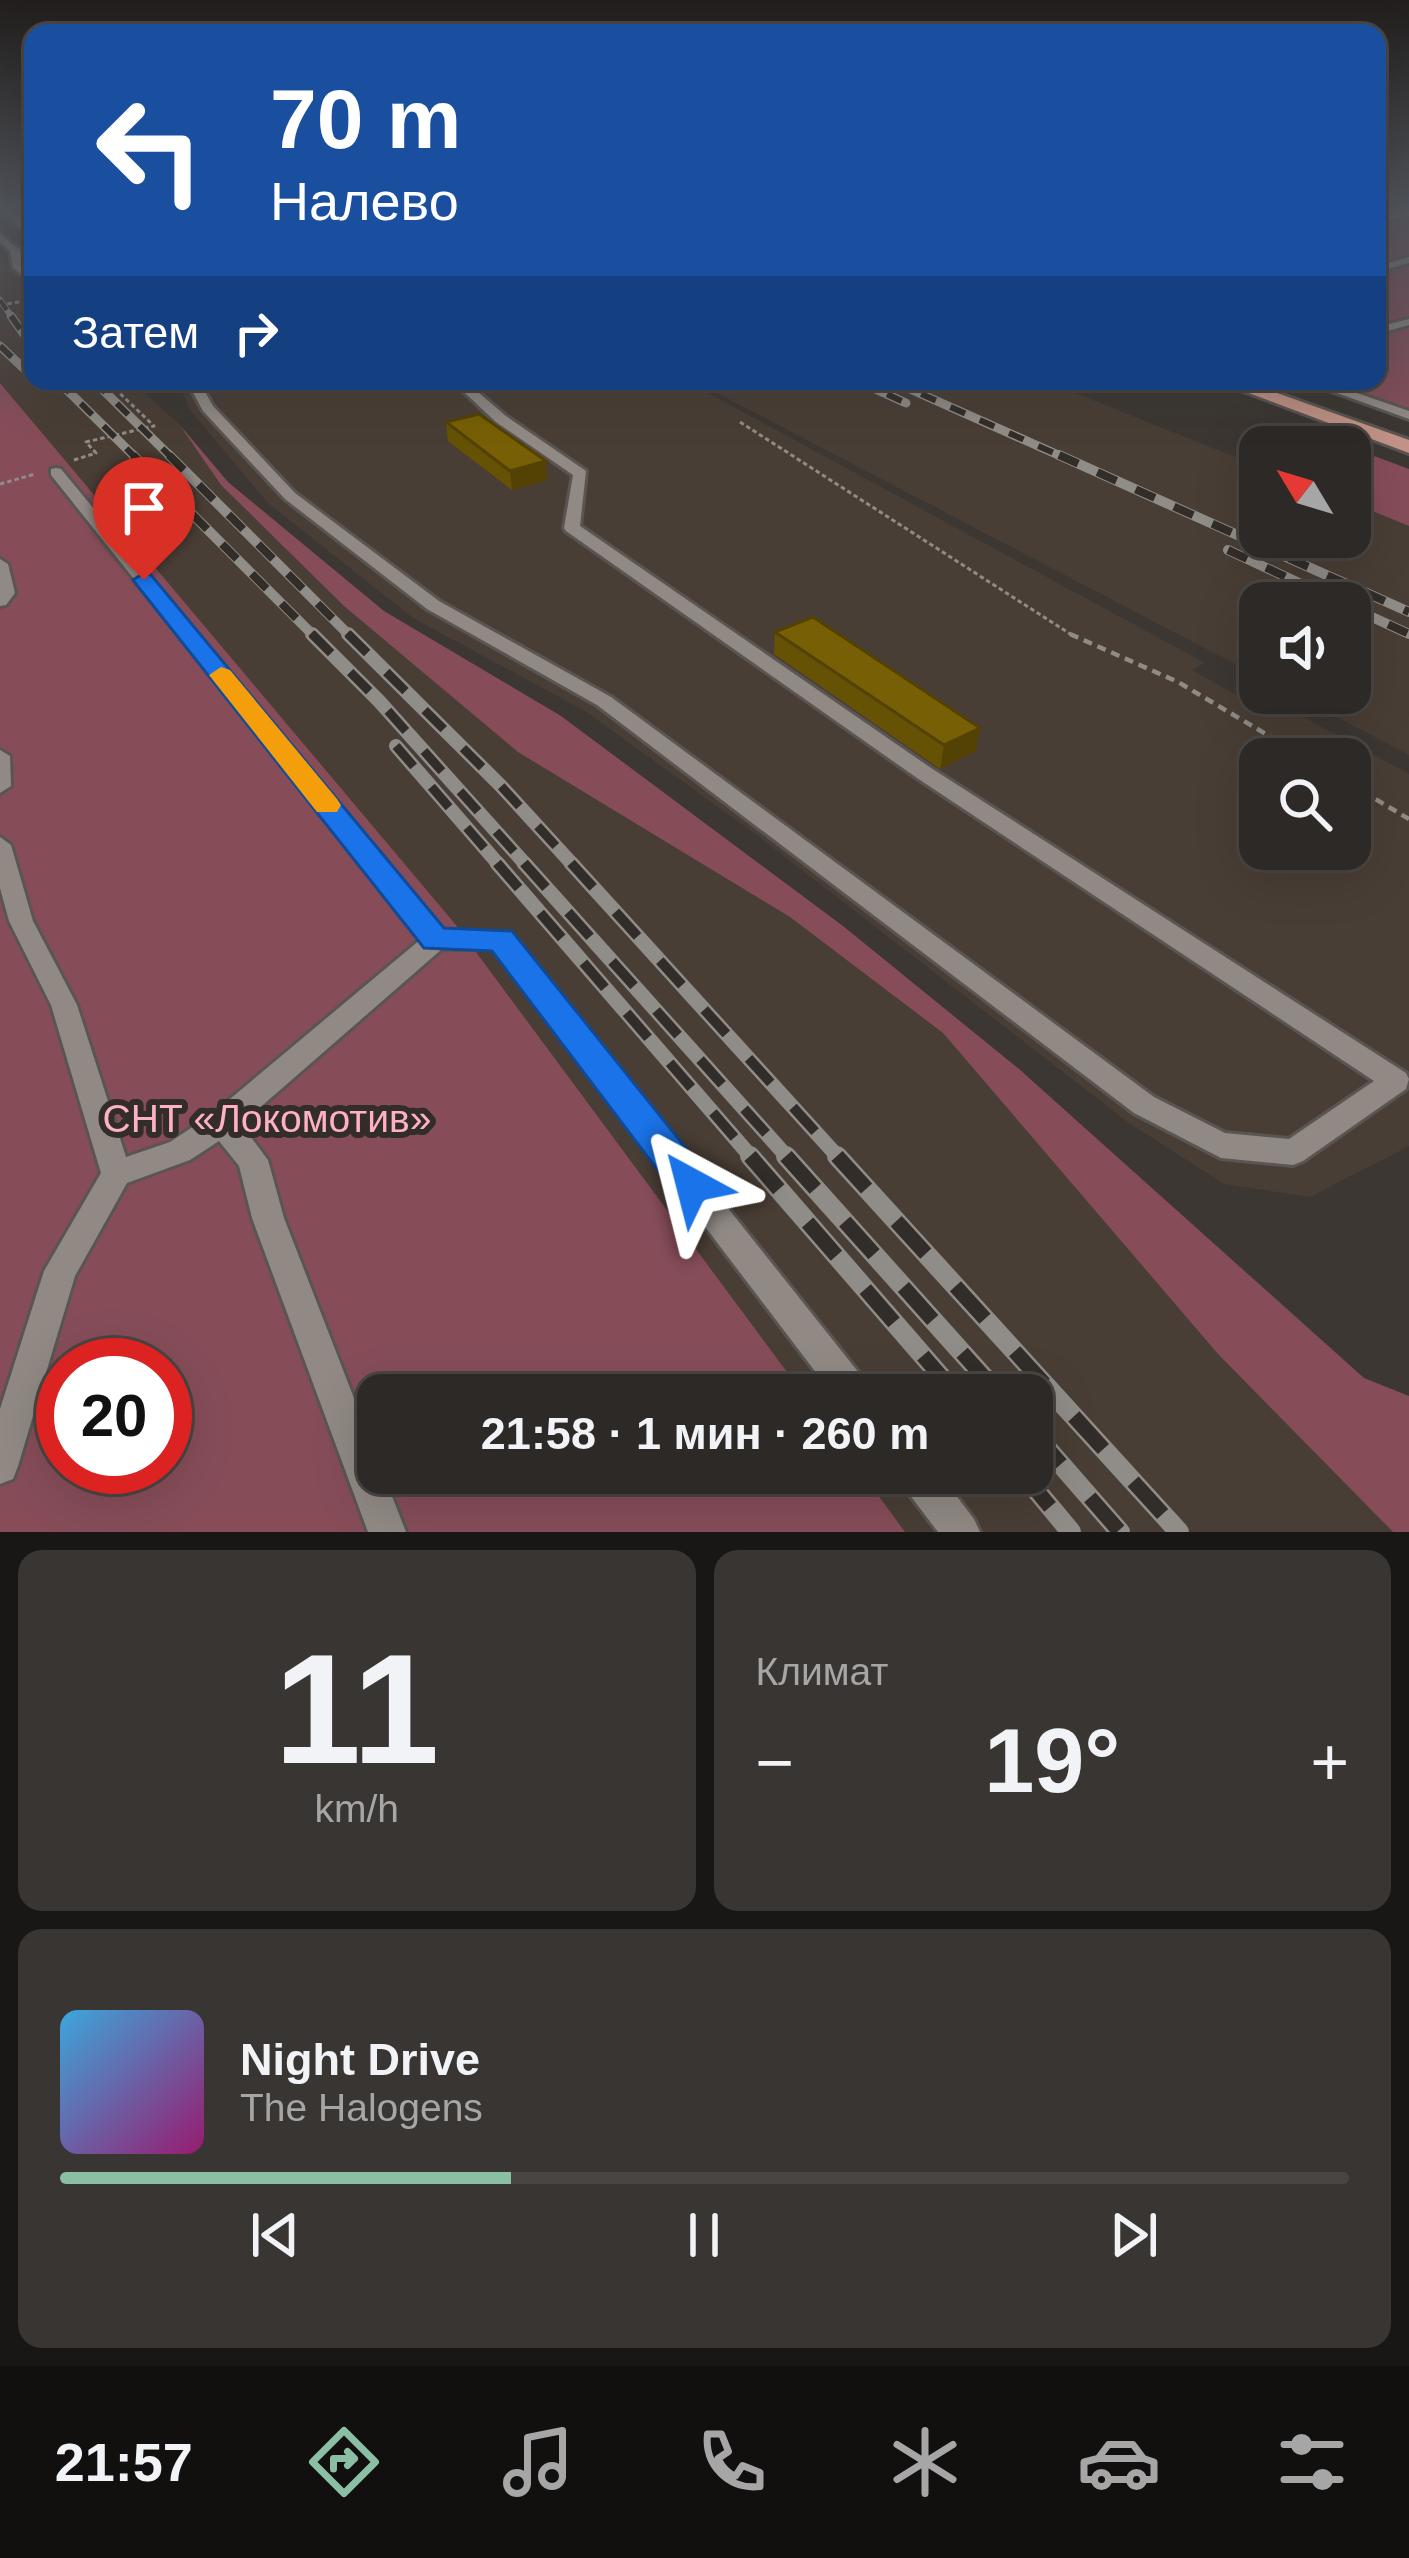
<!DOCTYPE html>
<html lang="ru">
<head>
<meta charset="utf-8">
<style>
	:root { --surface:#2d2926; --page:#393532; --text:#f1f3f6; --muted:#a7a6a7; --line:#484543; --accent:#8abfa5 }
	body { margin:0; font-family:Arial,sans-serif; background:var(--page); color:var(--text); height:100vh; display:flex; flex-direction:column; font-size:45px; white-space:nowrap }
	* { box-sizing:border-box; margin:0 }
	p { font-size:39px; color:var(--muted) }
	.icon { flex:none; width:66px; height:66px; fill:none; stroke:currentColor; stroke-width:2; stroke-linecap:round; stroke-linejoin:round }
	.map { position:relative; height:1532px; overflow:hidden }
	.side { display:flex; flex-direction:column; gap:18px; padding:18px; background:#191715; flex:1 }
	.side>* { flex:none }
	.hud { position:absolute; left:24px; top:24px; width:1362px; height:366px; border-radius:24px; box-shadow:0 12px 48px #0002,0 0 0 3px var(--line); background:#1a4fa0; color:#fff; overflow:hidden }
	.needle { width:78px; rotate:308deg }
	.controls { position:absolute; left:1239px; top:426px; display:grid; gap:24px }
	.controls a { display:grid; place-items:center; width:132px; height:132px; border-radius:24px; background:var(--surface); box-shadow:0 12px 48px #0002,0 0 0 3px var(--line); font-size:60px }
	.speed { position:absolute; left:36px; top:1338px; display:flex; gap:24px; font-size:60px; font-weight:700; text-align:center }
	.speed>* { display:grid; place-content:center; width:156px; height:156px; border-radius:50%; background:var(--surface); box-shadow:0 12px 48px #0002,0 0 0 3px var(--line); line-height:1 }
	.speed .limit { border:18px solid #d22; background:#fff; color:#111 }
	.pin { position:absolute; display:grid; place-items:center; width:102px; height:102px; color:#fff; margin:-123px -51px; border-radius:50% 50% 50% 0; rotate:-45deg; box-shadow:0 0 12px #0007 }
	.pin .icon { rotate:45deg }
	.me { position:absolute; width:132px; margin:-66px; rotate:322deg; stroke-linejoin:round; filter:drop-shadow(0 0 9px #0008) }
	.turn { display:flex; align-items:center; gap:42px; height:252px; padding:0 48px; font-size:54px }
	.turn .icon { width:156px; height:156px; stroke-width:2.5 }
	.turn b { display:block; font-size:84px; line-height:102px }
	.then { display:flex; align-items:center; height:114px; padding:0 48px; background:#0003; gap:24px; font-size:45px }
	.big { font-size:90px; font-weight:600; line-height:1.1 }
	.side .widget { flex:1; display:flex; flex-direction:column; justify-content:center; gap:18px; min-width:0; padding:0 42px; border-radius:24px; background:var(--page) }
	.side .dial { align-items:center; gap:0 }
	.dial b { font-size:156px; line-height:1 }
	.song { display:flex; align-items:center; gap:36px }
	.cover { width:144px; height:144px; border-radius:18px; background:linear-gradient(135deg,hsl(200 70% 55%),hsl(320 70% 35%)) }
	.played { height:12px; border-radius:6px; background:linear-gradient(90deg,var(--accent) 35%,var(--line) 35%) }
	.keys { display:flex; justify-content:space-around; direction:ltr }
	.heat { display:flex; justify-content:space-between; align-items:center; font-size:66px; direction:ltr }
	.side .tiles { flex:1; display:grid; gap:18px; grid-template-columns:1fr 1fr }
	.widget:last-child { grid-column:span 2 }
	.trip { position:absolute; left:357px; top:1374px; width:696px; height:120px; border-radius:24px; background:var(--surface); box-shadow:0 12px 48px #0002,0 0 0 3px var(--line); font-weight:600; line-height:120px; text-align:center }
	.tab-bar { display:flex; height:192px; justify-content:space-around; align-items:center; background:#12100f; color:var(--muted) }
	.tab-bar .icon { width:84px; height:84px }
	.tab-bar .active { color:var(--accent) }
	.tab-bar b { font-size:54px; color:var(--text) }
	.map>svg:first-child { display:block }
</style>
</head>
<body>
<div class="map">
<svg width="1409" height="1532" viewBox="0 0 1409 1532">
	<rect width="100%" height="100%" fill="#3c3732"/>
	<!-- built -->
	<g fill="#493e35" fill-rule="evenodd">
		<polygon points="0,256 33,291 33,381 131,381 179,424 221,485 344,606 790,917 943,1033 1218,1354 1393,1532 905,1532 862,1473 1032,1473 1032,1395 804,1395 456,925 0,383"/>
		<path d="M 177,381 L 686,381 L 1205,663 L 1192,670 L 1268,713 L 1285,707 L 1409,774 L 1409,1146 L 1310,1197 L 1224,1184 L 1129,1123 L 754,833 L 585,711 L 413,618 L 268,503 L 190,410 ZM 1260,759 L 1350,759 L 1350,849 L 1260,849 Z"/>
		<polygon points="694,381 1045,381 1260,467 1260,537 1350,537 1350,502 1409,526 1409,755 1291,693 1350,693 1350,603 1260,603 1260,677"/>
	</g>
	<!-- green -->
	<g fill="#864d59" fill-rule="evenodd">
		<polygon points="1377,208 1409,208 1409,418 1299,381 1377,381"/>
		<path d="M 0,383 L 456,925 L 804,1395 L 378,1395 L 378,1473 L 862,1473 L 905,1532 L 0,1532 ZM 63,1365 L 165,1365 L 165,1467 L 63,1467 Z"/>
		<polygon points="179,424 228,482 384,611 561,716 843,926 1019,1069 1364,1378 1409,1396 1409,1532 1393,1532 1218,1354 943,1033 790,917 518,752 344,606 221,485"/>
		<polygon points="1350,447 1409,469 1409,526 1350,502"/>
	</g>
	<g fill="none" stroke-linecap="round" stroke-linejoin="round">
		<!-- minor casing -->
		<g stroke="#5a5552" stroke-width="6">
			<g id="minor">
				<polygon points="0,208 9,208 33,230 33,238"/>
				<polygon points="1409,210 1409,216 1377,223 1377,217"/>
				<polygon points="0,234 20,250 23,267 33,276 33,284 13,268 10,251 0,242"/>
				<polygon points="1409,257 1409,263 1377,272 1377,266"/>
				<polygon points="1409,319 1409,325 1377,334 1377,327"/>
				<polygon points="187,381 199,381 213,406 295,493 439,601 611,697 1154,1097 1225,1133 1289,1139 1374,1081 917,778 566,531 564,528 573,475 496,422 452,381 465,381 506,416 586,471 580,526 931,768 1406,1073 1409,1079 1406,1089 1303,1161 1293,1165 1221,1158 1134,1113 597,705 427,609 285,499 203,411"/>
				<polygon points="1304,381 1322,381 1409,411 1409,419"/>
				<polygon points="56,468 61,469 443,931 510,934 867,1383 872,1395 833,1395 494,949 442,949 241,1124 268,1160 284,1218 378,1460 378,1473 383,1473 406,1532 368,1532 252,1218 239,1166 219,1141 190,1160 127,1183 75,1276 18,1466 13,1479 0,1484 0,1409 44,1271 101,1173 51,1005 9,921 0,888 0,837 11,845 33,921 77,1005 126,1157 170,1142 212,1114 421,939 51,475 51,469"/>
				<polygon points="0,559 8,564 15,593 6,605 0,606"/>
				<polygon points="0,750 10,756 11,786 0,793"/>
				<polygon points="898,1473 939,1473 974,1519 980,1532 938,1532 903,1486"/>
			</g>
		</g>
		<!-- major casing -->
		<g stroke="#5a5552" stroke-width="6">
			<polygon id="major" points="1217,381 1243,381 1409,440 1409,453"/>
		</g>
		<!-- path-far1 -->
		<g stroke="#8f8b87" stroke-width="3" stroke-dasharray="4.5 3" stroke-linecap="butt">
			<polyline points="0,305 25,301"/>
			<polyline points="740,422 1075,637"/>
			<polyline points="74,460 96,453 86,442 154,426 107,381"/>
			<polyline points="0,484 35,474"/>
		</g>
		<!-- path -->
		<g stroke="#8f8b87" stroke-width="4.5" stroke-dasharray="9 6" stroke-linecap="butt">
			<polyline points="1070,634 1178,682 1308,759"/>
			<polyline points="1350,784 1409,819"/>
		</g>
		<!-- minor -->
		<use href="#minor" fill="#908984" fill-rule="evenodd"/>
		<!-- major -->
		<use href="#major" fill="#c29386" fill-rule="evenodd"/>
		<!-- rail-far5 casing -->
		<g stroke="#908c88" stroke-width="6">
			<polyline id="rail-far5" points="0,300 13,319"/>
		</g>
		<!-- rail-far4 casing -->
		<g stroke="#908c88" stroke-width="9">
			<g id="rail-far4">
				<polyline points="11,316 33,347"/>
				<polyline points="0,346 33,377"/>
				<polyline points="58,381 136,458"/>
				<polyline points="94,381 172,458"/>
				<polyline points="858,381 906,403"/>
				<polyline points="892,381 1065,458"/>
			</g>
		</g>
		<!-- rail-far3 casing -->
		<g stroke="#908c88" stroke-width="10">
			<g id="rail-far3">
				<polyline points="133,455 315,637"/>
				<polyline points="169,455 351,637"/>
				<polyline points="1059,455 1409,612"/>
				<polyline points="1228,550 1342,603"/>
				<polyline points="1350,607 1409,634"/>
			</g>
		</g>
		<!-- rail-far2 casing -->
		<g stroke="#908c88" stroke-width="14">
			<g id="rail-far2">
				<polyline points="312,634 379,701 527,866"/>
				<polyline points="348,634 501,786 574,866"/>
				<polyline points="396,746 500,866"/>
			</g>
		</g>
		<!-- rail-far1 casing -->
		<g stroke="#908c88" stroke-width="15">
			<g id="rail-far1">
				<polyline points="497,863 753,1159"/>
				<polyline points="524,863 789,1159"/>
				<polyline points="571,863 840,1159"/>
			</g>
		</g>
		<!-- rail casing -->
		<g stroke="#908c88" stroke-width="20">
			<g id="rail">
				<polyline points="750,1156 957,1395"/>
				<polyline points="786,1156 1000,1395"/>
				<polyline points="837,1156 1179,1532"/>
				<polyline points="1032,1431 1120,1532"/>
				<polyline points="1022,1473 1071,1532"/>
			</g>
		</g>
		<!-- rail-far5 -->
		<use href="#rail-far5" stroke="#322d28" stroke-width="4.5" stroke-dasharray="12" stroke-linecap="butt"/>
		<!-- rail-far4 -->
		<use href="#rail-far4" stroke="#322d28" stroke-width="6" stroke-dasharray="16" stroke-linecap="butt"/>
		<!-- rail-far3 -->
		<use href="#rail-far3" stroke="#322d28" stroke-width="8" stroke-dasharray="21" stroke-linecap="butt"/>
		<!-- rail-far2 -->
		<use href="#rail-far2" stroke="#322d28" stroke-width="9" stroke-dasharray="27" stroke-linecap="butt"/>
		<!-- rail-far1 -->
		<use href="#rail-far1" stroke="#322d28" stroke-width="10" stroke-dasharray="33" stroke-linecap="butt"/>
		<!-- rail -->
		<use href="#rail" stroke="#322d28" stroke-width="15" stroke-dasharray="44" stroke-linecap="butt"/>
	</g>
	<!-- wall -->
	<g fill="#665205">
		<polygon points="446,422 546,461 547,480 512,490 448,441"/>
		<polygon points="775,632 976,751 940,769 774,654"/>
	</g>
	<!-- shaded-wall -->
	<g fill="#534204">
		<polygon points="546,461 547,480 512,490 510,471"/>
		<polygon points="980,728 976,751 940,769 944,745"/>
	</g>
	<!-- building -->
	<g fill="#775f06" stroke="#534204" stroke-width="3">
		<polygon points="479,414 546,461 510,471 446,422"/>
		<polygon points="813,617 980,728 944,745 775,632"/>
	</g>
	<!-- sky -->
	<linearGradient id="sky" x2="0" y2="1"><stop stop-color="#211e1c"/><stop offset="0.49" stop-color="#50535a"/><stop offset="1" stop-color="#50535a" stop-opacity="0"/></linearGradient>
	<rect width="1409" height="423" fill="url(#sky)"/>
	<!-- route -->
	<polygon fill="#1a73e8" stroke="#114b97" stroke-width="3" points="144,573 151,575 444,928 512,931 705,1172 711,1185 705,1197 692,1202 678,1197 492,951 424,948 136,584 133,580"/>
	<!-- slow -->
	<polygon fill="#f59e0b" points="221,667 230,670 337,799 341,805 337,812 317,812 209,675"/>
	<g text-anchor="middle" stroke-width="12" stroke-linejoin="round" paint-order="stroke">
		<!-- near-park labels -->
		<g font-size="39" fill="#feb1c0" stroke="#322d28">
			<text x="267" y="1132">СНТ «Локомотив»</text>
		</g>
	</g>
</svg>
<div class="controls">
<a><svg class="needle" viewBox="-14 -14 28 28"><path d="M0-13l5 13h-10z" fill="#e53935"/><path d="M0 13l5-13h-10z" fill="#a7a6a7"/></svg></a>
<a><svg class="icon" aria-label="sound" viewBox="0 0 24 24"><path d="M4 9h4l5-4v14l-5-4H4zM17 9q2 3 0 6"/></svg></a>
<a><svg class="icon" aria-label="search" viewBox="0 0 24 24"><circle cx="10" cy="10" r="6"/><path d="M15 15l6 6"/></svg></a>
</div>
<div class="speed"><div class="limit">20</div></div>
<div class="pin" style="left:144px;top:580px;background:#d93025"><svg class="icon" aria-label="arrive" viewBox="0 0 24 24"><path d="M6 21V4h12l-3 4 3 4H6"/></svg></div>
<svg class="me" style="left:692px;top:1185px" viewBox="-20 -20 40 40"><path d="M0-17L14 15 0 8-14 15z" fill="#1a73e8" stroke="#fff" stroke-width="4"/></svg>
<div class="trip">21:58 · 1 мин · 260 m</div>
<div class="hud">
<div class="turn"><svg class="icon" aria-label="left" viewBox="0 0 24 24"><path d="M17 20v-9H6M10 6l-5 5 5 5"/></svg><div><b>70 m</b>Налево</div></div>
<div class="then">Затем<svg class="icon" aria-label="right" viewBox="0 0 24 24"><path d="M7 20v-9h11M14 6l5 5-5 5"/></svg></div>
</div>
</div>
<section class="side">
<div class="tiles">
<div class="widget dial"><b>11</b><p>km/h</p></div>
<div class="widget"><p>Климат</p>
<div class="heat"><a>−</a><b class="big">19°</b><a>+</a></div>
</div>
<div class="widget">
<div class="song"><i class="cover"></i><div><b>Night Drive</b><p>The Halogens</p></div></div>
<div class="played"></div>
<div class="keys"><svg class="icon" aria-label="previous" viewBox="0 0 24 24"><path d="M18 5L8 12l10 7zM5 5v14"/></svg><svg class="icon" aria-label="pause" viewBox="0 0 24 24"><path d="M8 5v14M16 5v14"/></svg><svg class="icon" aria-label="next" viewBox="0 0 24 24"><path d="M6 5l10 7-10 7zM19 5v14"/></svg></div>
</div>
</div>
</section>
<nav class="tab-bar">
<b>21:57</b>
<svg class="icon active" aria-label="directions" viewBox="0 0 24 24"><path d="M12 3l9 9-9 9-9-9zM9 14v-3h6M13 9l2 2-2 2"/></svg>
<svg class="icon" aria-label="music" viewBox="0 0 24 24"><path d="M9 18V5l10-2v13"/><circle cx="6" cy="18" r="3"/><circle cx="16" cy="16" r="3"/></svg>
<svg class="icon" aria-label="phone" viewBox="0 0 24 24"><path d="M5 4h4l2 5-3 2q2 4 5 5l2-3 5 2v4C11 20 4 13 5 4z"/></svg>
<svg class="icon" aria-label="climate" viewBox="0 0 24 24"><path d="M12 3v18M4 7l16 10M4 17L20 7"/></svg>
<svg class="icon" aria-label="car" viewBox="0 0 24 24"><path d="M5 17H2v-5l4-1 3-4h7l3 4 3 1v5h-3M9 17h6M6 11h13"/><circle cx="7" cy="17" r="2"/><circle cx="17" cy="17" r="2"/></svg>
<svg class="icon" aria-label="filters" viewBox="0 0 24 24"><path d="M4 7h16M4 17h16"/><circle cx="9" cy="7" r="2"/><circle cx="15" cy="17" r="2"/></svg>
</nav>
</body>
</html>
